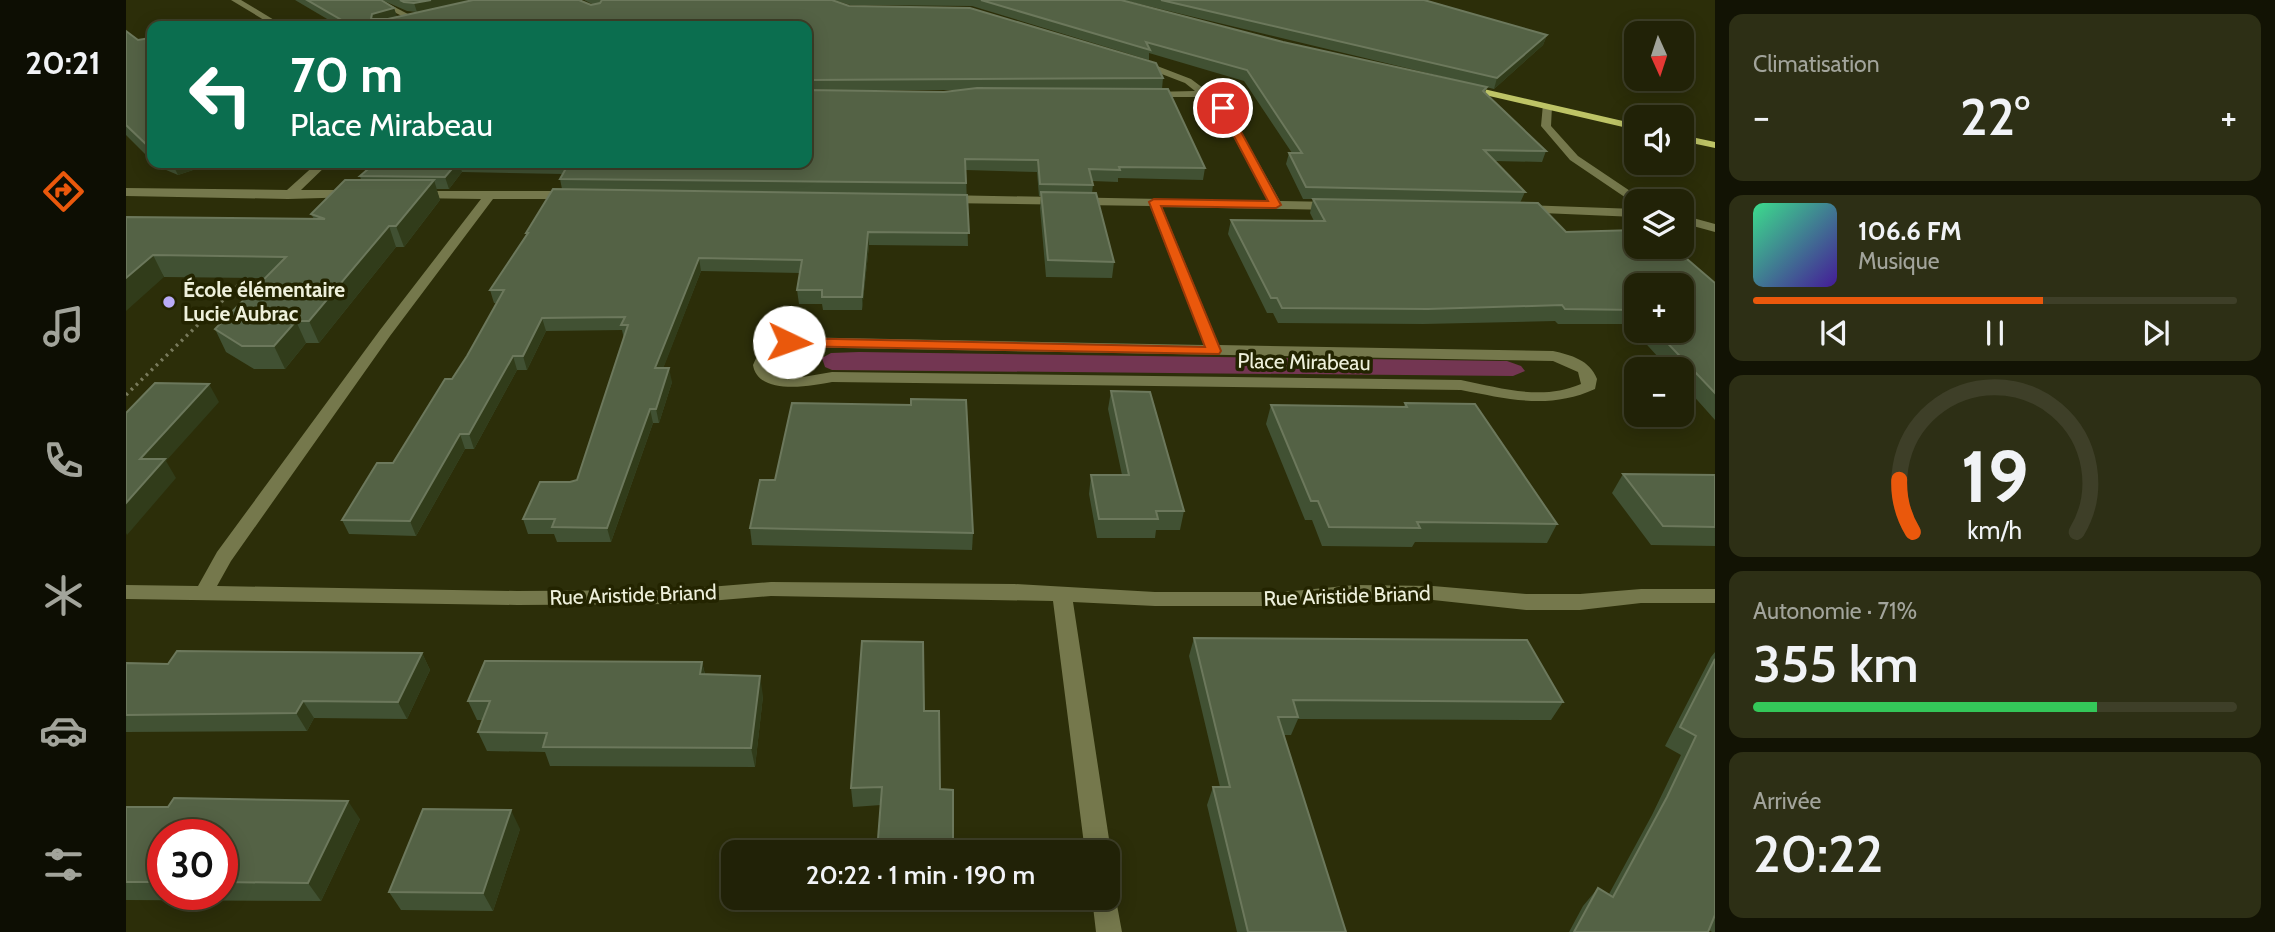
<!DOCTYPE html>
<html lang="fr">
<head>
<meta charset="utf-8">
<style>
	:root { --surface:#212207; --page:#2d2f15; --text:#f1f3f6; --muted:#a2a49b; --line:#3e3f28; --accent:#ea580c }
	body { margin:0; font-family:Cabin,sans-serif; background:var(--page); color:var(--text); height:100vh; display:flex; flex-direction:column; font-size:26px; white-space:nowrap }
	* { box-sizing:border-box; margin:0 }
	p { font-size:23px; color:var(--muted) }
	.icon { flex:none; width:38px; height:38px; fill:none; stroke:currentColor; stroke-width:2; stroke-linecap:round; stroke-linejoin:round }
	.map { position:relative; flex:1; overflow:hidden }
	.sheet { display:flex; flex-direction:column; gap:14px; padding:14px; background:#121304; width:560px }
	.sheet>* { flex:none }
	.banner { position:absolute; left:21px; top:21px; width:665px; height:147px; border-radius:14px; box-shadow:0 4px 18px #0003,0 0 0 2px var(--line); background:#0b6e4f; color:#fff; overflow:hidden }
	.needle { width:46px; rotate:177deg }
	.buttons { position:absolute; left:1498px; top:21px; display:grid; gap:14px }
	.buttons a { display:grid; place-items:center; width:70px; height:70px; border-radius:14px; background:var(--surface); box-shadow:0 4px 18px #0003,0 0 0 2px var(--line); font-size:35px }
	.speed { position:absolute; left:21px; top:819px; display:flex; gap:14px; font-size:35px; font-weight:700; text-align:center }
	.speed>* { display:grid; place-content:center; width:91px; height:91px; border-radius:50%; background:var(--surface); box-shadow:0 4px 18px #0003,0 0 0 2px var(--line); line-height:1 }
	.speed .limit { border:10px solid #d22; background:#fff; color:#111 }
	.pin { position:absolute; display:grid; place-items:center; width:60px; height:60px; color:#fff; margin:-30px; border:4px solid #fff; border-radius:50%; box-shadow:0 2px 7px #0007 }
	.me { position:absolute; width:77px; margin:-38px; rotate:93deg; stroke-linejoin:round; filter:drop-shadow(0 0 5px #0008) }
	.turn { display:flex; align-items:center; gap:24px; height:147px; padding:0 28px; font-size:32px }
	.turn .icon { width:91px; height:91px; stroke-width:2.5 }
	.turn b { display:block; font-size:49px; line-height:60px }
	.big { font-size:52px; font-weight:600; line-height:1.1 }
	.sheet .widget { flex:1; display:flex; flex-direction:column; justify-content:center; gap:10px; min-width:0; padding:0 24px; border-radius:14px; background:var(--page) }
	.sheet .dial { align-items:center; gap:0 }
	.dial svg { height:182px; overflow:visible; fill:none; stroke:var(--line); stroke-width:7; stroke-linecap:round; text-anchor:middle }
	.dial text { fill:var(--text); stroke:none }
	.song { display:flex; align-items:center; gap:21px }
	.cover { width:84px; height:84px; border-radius:10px; background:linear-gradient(135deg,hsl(150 70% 55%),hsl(260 70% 35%)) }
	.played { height:7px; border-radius:4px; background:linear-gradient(90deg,var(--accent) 60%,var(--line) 60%) }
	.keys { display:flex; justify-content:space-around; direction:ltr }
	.heat { display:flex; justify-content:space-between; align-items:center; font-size:38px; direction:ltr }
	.charge { height:10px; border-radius:5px; background:linear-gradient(90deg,#34c759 71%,var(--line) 0) }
	.trip { position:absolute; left:595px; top:840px; width:399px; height:70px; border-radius:14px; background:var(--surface); box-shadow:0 4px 18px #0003,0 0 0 2px var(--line); font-weight:600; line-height:70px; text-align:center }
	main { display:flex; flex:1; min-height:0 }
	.tab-bar { display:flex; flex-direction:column; width:126px; justify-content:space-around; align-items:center; background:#0d0e03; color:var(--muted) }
	.tab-bar .icon { width:49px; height:49px }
	.tab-bar .selected { color:var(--accent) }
	.tab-bar b { font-size:32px; color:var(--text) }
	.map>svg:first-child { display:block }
</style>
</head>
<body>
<main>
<nav class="tab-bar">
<b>20:21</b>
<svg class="icon selected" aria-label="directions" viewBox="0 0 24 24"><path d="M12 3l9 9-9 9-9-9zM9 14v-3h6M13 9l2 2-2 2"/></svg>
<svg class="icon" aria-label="music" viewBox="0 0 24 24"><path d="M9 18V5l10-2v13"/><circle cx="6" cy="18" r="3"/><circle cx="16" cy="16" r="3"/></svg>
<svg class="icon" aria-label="phone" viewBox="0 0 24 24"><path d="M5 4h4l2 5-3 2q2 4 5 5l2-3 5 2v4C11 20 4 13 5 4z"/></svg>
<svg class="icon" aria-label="climate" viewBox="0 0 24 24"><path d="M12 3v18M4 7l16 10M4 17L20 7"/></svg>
<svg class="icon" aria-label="car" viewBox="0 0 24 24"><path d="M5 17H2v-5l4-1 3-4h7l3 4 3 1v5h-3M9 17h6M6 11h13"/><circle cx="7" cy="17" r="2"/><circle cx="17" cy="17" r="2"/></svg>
<svg class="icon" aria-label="filters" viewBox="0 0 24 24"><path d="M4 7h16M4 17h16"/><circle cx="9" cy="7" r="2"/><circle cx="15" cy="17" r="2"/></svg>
</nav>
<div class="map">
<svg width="1589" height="932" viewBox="0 0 1589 932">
	<rect width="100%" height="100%" fill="#2c2e09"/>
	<!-- green -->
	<polygon fill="#733652" points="733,352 1381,361 1395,366 1399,371 1387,376 706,370 699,367 696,358 705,353"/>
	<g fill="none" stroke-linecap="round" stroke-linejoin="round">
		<!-- path -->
		<polyline stroke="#787a5b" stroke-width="3.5" stroke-dasharray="2.5 4.5" stroke-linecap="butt" points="0,395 124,274"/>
		<!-- minor -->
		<g fill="#75784c" fill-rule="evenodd">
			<polygon points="105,0 115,0 158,26 148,26"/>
			<polygon points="245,0 255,0 305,26 295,26"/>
			<path d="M 1007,59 L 1013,59 L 1065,79 L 1101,106 L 1154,201 L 1209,202 L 1215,206 L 1209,210 L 1036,207 L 1093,345 L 1427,351 C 1445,355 1464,360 1471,379 L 1469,389 C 1423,410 1382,399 1335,390 L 706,382 C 685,386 632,396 627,365 L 631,356 L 643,345 L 663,337 L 1078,345 L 1024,206 L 817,203 L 811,199 L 817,195 L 1142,201 L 1093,110 L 1077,97 L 1020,97 L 1020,93 L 1024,92 L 1069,91 L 1059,83 L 1007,63 ZM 664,347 L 1427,361 L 1452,372 L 1455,384 C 1416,401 1375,388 1335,380 L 706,372 L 671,378 L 646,372 L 642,365 L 647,357 Z"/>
			<polygon points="1417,104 1426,106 1425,126 1452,156 1519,201 1509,204 1444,160 1415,126"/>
			<polygon points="191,163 203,163 175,190 226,190 230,191 230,197 162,199 0,196 0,188 161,190"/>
			<polygon points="289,191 447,191 453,195 447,199 367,199 264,336 105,561 91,586 391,591 546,590 645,582 888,584 1029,592 1157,592 1229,585 1307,586 1400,594 1454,594 1515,589 1589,589 1589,603 1515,603 1454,610 1400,610 1307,600 1229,599 1157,606 1029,606 947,602 985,852 982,858 982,852 959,852 927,601 645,596 546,604 391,605 0,599 0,585 72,586 91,552 254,330 355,199 285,198 285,192"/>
			<polygon points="1395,205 1510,209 1510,217 1391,212 1389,209"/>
			<polygon points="1556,215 1589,224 1589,232 1556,223"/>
			<polygon points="982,887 988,889 996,932 970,932 966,898 982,898"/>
		</g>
		<!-- major -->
		<g fill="#bec466" fill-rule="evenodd">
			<polygon points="1336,84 1510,124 1510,130 1333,89 1331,87"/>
			<polygon points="1556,135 1589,142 1589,148 1556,141"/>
		</g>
	</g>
	<!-- wall -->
	<g fill="#415133" fill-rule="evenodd">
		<path d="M 169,0 L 255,0 L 268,8 L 271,17 L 291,12 L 281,11 L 256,0 L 453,0 L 465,5 L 468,5 L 458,0 L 706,0 L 723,6 L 1037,78 L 1036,89 L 1079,168 L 1077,180 L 992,178 L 992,182 L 966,181 L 967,185 L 966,193 L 988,262 L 986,278 L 920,277 L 914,208 L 915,196 L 913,196 L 911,172 L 840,170 L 842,246 L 743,245 L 736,310 L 697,310 L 696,304 L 673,304 L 671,290 L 674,273 L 575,271 L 537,368 L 546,382 L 533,423 L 527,423 L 485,542 L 431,542 L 428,534 L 402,534 L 397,519 L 444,482 L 451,480 L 498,339 L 496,330 L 420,331 L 401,370 L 391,370 L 348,449 L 339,449 L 290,536 L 223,534 L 216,520 L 267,463 L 341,356 L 371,303 L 368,303 L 364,290 L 400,235 L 400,233 L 436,189 L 434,179 L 437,174 L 336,172 L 323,189 L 310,189 L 314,200 L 278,247 L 270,247 L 193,343 L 180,343 L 159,369 L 128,369 L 100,352 L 89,329 L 139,278 L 38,277 L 0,217 L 188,219 L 185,214 L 235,180 L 234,176 L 249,163 L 681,163 L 681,26 L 213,26 ZM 710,90 L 838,90 L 818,92 Z"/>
		<path d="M 708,0 L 1300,0 L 1421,35 L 1417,45 L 1368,89 L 997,0 L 1157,42 L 1361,87 L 1359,93 L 1420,151 L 1416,162 L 1369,161 L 1399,192 L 1394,203 L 1440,232 L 1589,283 L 1589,420 L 1556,383 L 1556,369 L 1543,369 L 1502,324 L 1432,324 L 1429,321 L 1297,324 L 1152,323 L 1147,313 L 1141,313 L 1102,234 L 1105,220 L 1188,221 L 1184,213 L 1187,199 L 1177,199 L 1160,164 L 1163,153 L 1166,153 L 1118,81 L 1023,53 L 1023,60 L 846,6 L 724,5 ZM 1510,285 L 1556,331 L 1510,331 Z"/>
		<polygon points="0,31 12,40 26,39 26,161 0,135"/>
		<polygon points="28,163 88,163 52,175 33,167"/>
		<polygon points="985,391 1058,511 1054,530 1030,530 1029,538 971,538 963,494 965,475 996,475 982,409"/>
		<polygon points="1279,403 1431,524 1421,543 1289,542 1286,547 1196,546 1186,520 1179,520 1140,424 1145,405 1278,407"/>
		<polygon points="1497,474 1589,475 1589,546 1525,545 1486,493"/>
		<polygon points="624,528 847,533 846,550 626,545"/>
		<polygon points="1068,638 1437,702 1425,720 1172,719 1165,735 1158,735 1220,932 1111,932 1081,805 1087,787 1094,787 1063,656"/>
		<polygon points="1589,652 1589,932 1586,932 1583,930 1582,932 1443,932 1457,906 1472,888 1483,894 1526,815 1555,755 1539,746 1585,657"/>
		<polygon points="296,653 304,670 281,719 188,718 181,731 0,732 0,663 42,664"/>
		<polygon points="576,662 579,674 637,696 629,767 424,766 419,752 361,751 352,732 357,720 351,720 342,701"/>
		<polygon points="798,711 814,789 755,805 727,807 725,788"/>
		<path d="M 0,807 L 234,819 L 195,901 L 0,900 ZM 37,835 L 96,835 L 96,894 L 37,894 Z"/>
		<polygon points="394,829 367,911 275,910 263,892"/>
	</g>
	<!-- shaded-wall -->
	<g fill="#313c1a">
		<polygon points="305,0 355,0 291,12 288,3"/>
		<polygon points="268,8 271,17 249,23 245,19 246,14"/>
		<polygon points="1421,35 1417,45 1368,89 1371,78"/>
		<polygon points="46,163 88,163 52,175"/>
		<polygon points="331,163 333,163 336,172 323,189 319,177"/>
		<polygon points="308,180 314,200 278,247 270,226"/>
		<polygon points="263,226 270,247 193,343 183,321"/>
		<polygon points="742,232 743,245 736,310 736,297"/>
		<polygon points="27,255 38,277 0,311 0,278"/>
		<polygon points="573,258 575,271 532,382 529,368"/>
		<polygon points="416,318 420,331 401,370 397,356"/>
		<polygon points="170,321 180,343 159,369 148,346"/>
		<polygon points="387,356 391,370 348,449 343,434"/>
		<polygon points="543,368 546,382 533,423 530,409"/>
		<polygon points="83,384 93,402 40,461 50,478 1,535 0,533 0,503 14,459"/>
		<polygon points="524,409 527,423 485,542 481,528"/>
		<polygon points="334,434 339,449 290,536 284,521"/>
		<polygon points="296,653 304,670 281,719 272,702"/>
		<polygon points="576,662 580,681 574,674"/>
		<polygon points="634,676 637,696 629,767 625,748"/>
		<polygon points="177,701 188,718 181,731 170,713"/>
		<polygon points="222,801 234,819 195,901 182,883"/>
		<polygon points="385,810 394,829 367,911 357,893"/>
	</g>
	<!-- building -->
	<g fill="#546245" stroke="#6c785c" stroke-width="2">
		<polygon points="181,0 255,0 268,8 246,14 245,19 262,19 347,0 453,0 465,5 474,3 476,0 706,0 723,6 844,8 1030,63 1037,78 681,80 681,26 226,26"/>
		<polygon points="274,0 305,0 288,3 278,2"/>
		<polygon points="855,0 995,0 1157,42 1361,87 1357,91 1420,151 1358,150 1399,192 1180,187 1163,153 1176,153 1121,70 1020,42 1024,50"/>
		<polygon points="1035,0 1298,0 1421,35 1371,78"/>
		<polygon points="0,31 12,40 24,38 26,39 26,148 23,147 0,125"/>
		<polygon points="851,88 1042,89 1079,168 993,167 994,170 963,169 967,185 914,184 912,160 839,159 840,183 434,179 443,163 681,163 681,90 818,92"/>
		<polygon points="249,163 331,163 319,177 234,176"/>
		<polygon points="219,180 308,180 270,226 263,226 183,321 170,321 148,346 116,346 89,329 160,257 27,255 0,278 0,217 199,219 185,214"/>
		<polygon points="427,189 841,195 843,233 742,232 736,297 696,297 696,290 671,290 676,260 573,258 529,368 543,368 530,409 524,409 481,528 426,527 429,519 397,519 414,482 444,482 451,480 502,325 495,325 499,317 416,318 397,356 387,356 343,434 334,434 284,521 216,520 251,463 267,463 319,379 326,379 341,356 378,290 364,290 402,233 400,233"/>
		<polygon points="915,192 970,193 988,262 922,260"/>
		<polygon points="1187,199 1412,203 1440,232 1510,230 1510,247 1547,247 1589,283 1589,393 1530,331 1556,331 1556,285 1510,285 1510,310 1439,309 1436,305 1302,309 1156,308 1151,298 1145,298 1105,220 1199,221"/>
		<polygon points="29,383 83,384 14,459 39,459 0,503 0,413"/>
		<polygon points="985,391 1024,392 1058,511 1030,511 1032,519 973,519 965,475 1003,475"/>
		<polygon points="785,399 840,400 847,533 624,528 634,480 649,480 666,403 785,405"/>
		<polygon points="1279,403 1349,404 1431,524 1291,522 1294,528 1203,527 1192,501 1185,501 1145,405 1281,407"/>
		<polygon points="1497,474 1589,475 1589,527 1537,526"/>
		<polygon points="1068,638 1401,640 1437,702 1167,700 1172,717 1152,717 1220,932 1122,932 1087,787 1104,787"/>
		<polygon points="736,641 797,642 798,711 813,711 814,789 827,790 827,852 751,852 756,787 725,788"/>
		<polygon points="51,651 296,653 272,702 177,701 170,713 0,715 0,663 42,664"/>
		<polygon points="1589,659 1589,915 1582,932 1448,932 1472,888 1487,897 1541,797 1570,736 1554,727"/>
		<polygon points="359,661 576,662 574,674 634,676 625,748 417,747 421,733 352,732 364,701 342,701"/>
		<polygon points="48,798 222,801 182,883 96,882 96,835 37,835 37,882 0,882 0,807 42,807"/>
		<polygon points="297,809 385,810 357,893 263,892"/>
	</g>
	<!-- route -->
	<polygon fill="#ea580c" stroke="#983908" stroke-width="2" points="1097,105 1102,108 1155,205 1150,208 1035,206 1095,351 1093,354 663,346 656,342 663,338 1079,347 1023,202 1028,199 1142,201 1093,108"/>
	<!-- markers -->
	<circle fill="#b9abf7" stroke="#232400" stroke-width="2.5" cx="43" cy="302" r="7"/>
	<g text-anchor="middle" stroke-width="7" stroke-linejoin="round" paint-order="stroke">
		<!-- poi labels -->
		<g font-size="21" font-weight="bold" fill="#eef0db" stroke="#232400" text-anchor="start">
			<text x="57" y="297">École élémentaire<tspan x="57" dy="24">Lucie Aubrac</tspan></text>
		</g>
		<!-- street labels -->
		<g font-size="21" fill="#eef0db" stroke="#232400">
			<text transform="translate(1178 362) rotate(1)" y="7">Place Mirabeau</text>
			<text transform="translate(507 595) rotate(-2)" y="7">Rue Aristide Briand</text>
			<text transform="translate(1221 596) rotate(-2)" y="7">Rue Aristide Briand</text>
		</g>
	</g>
</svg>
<div class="buttons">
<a><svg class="needle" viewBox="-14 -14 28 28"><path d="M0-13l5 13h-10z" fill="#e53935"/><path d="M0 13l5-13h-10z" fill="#a2a49b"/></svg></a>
<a><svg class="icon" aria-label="sound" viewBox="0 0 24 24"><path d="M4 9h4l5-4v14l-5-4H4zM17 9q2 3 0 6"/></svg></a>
<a><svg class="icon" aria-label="layers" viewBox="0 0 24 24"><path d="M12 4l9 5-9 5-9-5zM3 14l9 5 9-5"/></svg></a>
<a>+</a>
<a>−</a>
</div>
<div class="speed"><div class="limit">30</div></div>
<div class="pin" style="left:1097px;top:108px;background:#d93025"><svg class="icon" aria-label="arrive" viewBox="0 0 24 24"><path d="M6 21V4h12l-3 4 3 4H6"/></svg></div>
<svg class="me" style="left:663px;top:342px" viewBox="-20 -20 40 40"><circle r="19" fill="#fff"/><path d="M0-13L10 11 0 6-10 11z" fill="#ea580c"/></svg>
<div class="trip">20:22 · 1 min · 190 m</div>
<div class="banner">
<div class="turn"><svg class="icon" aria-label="left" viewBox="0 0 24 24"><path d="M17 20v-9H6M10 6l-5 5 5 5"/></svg><div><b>70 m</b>Place Mirabeau</div></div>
</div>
</div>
<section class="sheet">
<div class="widget"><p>Climatisation</p>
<div class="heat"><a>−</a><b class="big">22°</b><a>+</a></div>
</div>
<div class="widget">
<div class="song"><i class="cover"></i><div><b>106.6 FM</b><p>Musique</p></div></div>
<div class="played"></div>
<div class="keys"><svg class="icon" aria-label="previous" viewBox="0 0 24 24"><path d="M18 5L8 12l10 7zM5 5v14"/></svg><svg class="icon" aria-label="pause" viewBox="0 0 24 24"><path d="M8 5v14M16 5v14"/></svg><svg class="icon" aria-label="next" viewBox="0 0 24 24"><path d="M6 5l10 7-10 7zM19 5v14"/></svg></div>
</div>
<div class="widget dial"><svg viewBox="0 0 100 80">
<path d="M14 69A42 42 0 1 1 86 69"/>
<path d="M14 69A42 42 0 0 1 8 46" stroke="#ea580c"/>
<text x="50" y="56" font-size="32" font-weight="700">19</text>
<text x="50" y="72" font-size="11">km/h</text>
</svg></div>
<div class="widget"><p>Autonomie · 71%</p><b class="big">355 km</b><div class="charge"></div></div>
<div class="widget"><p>Arrivée</p><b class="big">20:22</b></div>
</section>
</main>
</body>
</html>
